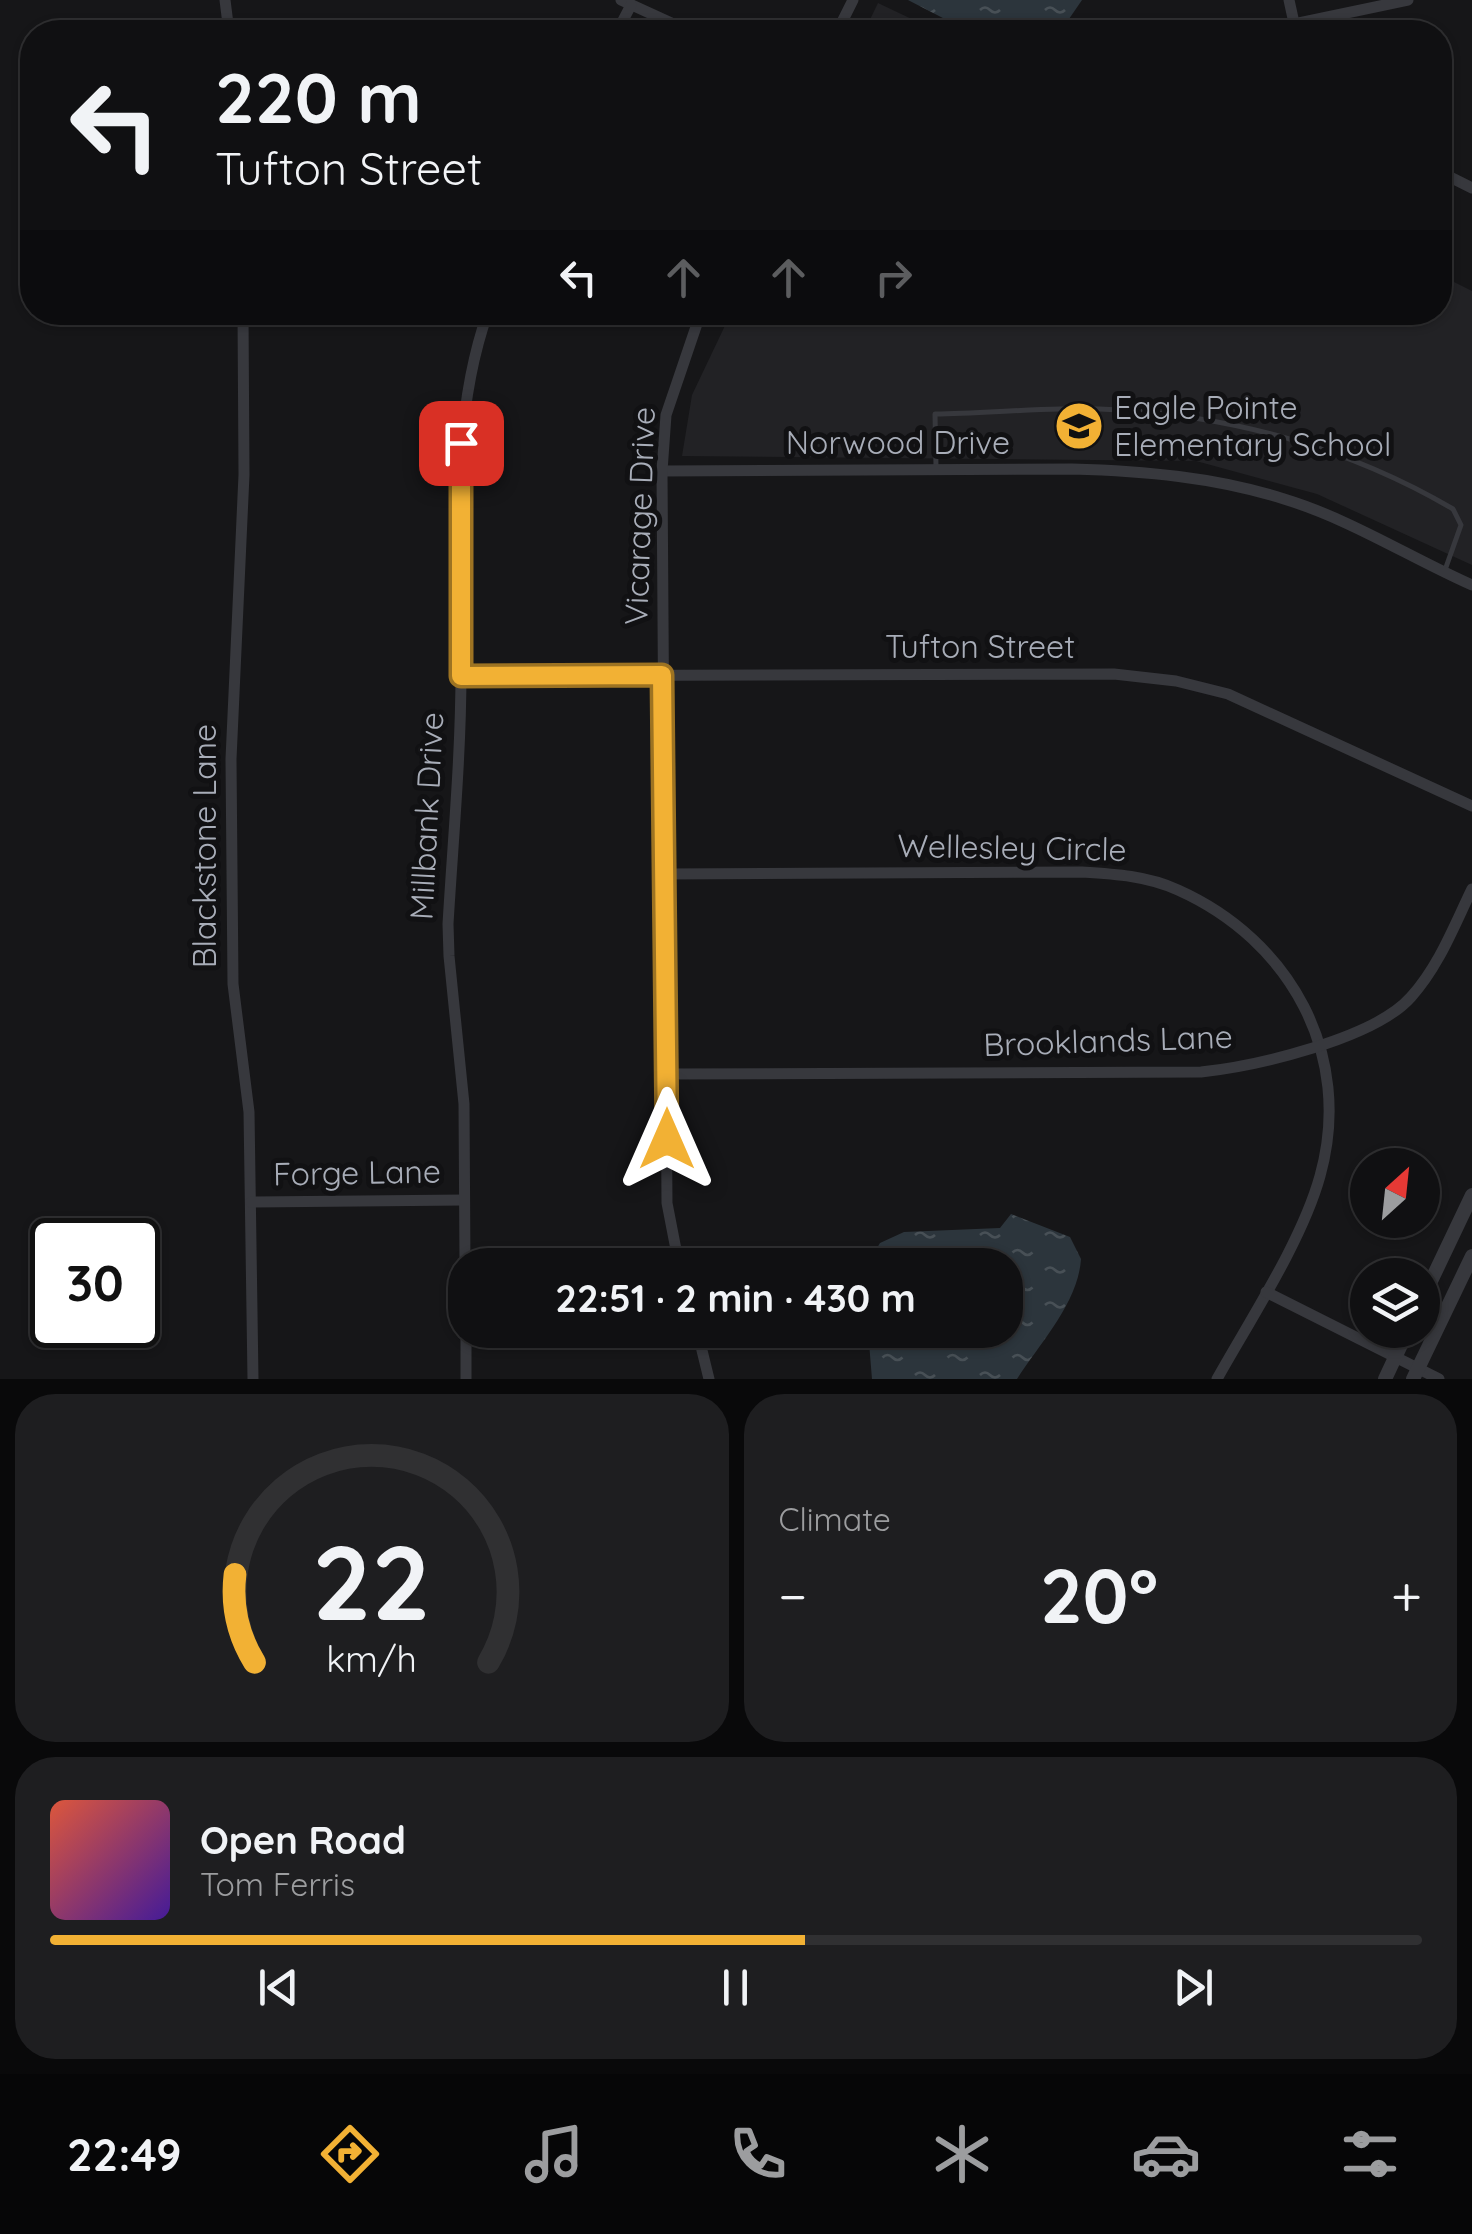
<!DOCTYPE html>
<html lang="en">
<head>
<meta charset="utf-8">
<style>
	:root { --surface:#101012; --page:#1e1e20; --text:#f1f3f6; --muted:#9c9d9f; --line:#303032; --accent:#f2b134 }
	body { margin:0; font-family:Quicksand,sans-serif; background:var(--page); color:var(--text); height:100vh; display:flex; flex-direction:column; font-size:38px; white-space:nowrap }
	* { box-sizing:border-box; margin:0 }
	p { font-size:32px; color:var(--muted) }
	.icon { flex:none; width:55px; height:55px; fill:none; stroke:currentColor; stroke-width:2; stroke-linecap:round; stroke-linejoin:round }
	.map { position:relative; height:1379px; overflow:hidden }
	.sheet { display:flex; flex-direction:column; gap:15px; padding:15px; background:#09090a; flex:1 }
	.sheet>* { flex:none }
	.top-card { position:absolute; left:20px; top:20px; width:1432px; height:305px; border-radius:40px; box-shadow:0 2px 8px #0004,0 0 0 2px var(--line); background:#101012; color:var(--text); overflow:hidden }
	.needle { width:65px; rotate:27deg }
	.buttons { position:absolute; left:1350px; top:1148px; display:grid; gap:20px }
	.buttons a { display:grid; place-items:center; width:90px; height:90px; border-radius:50%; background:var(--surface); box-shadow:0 2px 8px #0004,0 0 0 2px var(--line); font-size:50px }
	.speed { position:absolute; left:30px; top:1218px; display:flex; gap:20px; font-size:50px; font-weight:700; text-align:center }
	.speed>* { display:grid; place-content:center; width:130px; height:130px; border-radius:50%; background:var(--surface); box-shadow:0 2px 8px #0004,0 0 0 2px var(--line); line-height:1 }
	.speed .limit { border:5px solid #111; border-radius:15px; background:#fff; color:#111 }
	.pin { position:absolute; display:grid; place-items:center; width:85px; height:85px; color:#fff; margin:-42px; border-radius:20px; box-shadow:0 5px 15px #0006 }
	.me { position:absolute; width:110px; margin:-55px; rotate:0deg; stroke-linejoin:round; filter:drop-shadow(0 0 8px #0008) }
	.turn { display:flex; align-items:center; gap:35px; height:210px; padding:0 30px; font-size:45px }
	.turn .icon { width:130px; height:130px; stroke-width:2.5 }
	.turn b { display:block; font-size:70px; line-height:85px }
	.lanes { display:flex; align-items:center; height:95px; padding:0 30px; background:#0003; justify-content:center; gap:50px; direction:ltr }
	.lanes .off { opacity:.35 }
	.big { font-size:75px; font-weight:800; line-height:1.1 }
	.sheet .card { flex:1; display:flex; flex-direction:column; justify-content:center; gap:15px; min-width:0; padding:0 35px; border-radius:40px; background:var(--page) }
	.sheet .dial { align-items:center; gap:0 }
	.dial svg { height:260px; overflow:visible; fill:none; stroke:var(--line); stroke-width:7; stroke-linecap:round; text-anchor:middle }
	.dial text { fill:var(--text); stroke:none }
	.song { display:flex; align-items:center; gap:30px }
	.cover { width:120px; height:120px; border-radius:15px; background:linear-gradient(135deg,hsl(10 70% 55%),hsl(260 70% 35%)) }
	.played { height:10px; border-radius:5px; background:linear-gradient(90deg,var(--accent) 55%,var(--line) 55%) }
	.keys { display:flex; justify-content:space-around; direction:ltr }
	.heat { display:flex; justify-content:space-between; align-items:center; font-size:55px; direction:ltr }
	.sheet .tiles { flex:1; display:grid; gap:15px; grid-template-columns:1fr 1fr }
	.card:last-child { grid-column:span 2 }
	.trip { position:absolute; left:448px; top:1248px; width:575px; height:100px; border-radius:40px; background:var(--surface); box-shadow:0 2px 8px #0004,0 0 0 2px var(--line); font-weight:800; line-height:100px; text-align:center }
	.dock { display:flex; height:160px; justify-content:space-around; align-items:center; background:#060607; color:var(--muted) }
	.dock .icon { width:70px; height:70px }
	.dock .on { color:var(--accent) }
	.dock b { font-size:45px; color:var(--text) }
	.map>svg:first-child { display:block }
</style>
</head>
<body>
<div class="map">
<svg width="1472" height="1379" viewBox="0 0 1472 1379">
	<defs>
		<pattern id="water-ripples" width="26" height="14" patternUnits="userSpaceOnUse" patternTransform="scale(2.5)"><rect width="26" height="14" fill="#2c353c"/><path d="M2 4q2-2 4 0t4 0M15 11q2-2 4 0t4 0" fill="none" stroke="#485056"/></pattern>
	</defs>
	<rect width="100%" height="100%" fill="#161618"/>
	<!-- built -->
	<g fill="#222225">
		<polygon points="878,3 939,32 864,32"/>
		<polygon points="1440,275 1472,291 1472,565 1317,494 1196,461 682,456 692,395 731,313 1440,312"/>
	</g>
	<!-- water -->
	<g fill="url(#water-ripples)">
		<polygon points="908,0 1082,0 1060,32 970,32"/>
		<path d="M 1011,1214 L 1070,1237 L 1081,1259 C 1078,1303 1040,1343 1017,1379 L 872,1379 L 868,1330 L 1005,1330 L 1005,1265 L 867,1265 L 880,1243 L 904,1232 L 1000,1228 Z"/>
	</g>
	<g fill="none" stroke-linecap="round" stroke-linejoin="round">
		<!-- service -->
		<path stroke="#37383d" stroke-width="5" d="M 936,467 L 935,414 C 996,413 1058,406 1119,410 C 1236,417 1351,449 1453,509 L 1461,525 L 1445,570"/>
		<!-- minor -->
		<g stroke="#37383d" stroke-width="11">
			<polyline points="225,0 229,32"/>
			<polyline points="621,0 691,32"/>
			<polyline points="1289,0 1296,32"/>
			<polyline points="1294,24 1408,0"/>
			<polyline points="617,32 631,5"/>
			<polyline points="837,32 853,0"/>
			<polyline points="1440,172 1472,188"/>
			<polyline points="243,312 244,475 231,759 233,984 249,1112 253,1379"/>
			<path d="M 662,471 L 1072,469 C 1143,471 1215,477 1284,499 C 1350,519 1409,557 1472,585"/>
			<polyline points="461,676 1114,674 1176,681 1228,694 1472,806"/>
			<path d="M 665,874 L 1082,872 C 1115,874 1148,876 1178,890 C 1290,940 1354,1055 1320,1176 C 1302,1241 1250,1320 1217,1379"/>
			<path d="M 667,1074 L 1201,1072 C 1256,1066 1374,1039 1411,997 C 1439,966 1454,926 1472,889"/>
			<polyline points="251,1202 464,1200"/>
			<path d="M 465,1265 L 464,1104 L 449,956 L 448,924 C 453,840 461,755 461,671 C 462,552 447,427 488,312"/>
			<polyline points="679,1265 667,1203 662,471 666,415 701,312"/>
			<polyline points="1266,1292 1439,1379"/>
			<polyline points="466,1330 466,1379"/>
			<polyline points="697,1330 709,1379"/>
		</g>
		<!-- tertiary -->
		<g stroke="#37383d" stroke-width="14">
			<polyline points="1422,1300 1472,1195"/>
			<polyline points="1385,1379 1408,1330"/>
			<polyline points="1413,1379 1472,1256"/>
		</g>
	</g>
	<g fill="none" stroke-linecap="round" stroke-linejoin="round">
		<!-- route casing -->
		<g stroke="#9d7322" stroke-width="25">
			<polyline id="route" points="461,443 461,676 662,675 667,1139"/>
		</g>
		<!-- route -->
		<use href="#route" stroke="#f2b134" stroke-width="18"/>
	</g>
	<!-- icons -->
	<defs>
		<g id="school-disc" transform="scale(2.5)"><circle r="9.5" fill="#f2b134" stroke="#111113"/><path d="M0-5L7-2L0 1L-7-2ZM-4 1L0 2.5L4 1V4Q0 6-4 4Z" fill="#111"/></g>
	</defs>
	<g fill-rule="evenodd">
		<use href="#school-disc" x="1079" y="426"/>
	</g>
	<g text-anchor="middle" stroke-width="10" stroke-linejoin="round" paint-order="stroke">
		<!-- poi labels -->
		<g font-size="32" fill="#a8adb8" stroke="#111113" text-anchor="start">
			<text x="1114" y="419">Eagle Pointe<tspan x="1114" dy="37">Elementary School</tspan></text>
		</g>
		<!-- street labels -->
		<g font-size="32" fill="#a8adb8" stroke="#111113">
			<text x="898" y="454">Norwood Drive</text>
			<text transform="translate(640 516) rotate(-88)" y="11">Vicarage Drive</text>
			<text x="980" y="658">Tufton Street</text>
			<text transform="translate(427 816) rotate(-87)" y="11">Millbank Drive</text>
			<text transform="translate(205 846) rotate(-90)" y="11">Blackstone Lane</text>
			<text transform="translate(1012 848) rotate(1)" y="11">Wellesley Circle</text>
			<text transform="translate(1108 1041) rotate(-2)" y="11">Brooklands Lane</text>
			<text transform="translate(357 1173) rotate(-1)" y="11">Forge Lane</text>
		</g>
	</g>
</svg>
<div class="buttons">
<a><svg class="needle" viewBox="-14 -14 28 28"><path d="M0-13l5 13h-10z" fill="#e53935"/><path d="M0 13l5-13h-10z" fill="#9c9d9f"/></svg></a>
<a><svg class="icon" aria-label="layers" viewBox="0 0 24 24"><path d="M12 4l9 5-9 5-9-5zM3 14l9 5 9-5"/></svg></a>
</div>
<div class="speed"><div class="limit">30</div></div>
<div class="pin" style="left:461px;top:443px;background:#d93025"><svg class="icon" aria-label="arrive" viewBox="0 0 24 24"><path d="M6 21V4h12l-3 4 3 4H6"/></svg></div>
<svg class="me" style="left:667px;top:1139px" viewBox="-20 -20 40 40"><path d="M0-17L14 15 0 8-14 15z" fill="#f2b134" stroke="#fff" stroke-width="4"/></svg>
<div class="trip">22:51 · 2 min · 430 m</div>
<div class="top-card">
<div class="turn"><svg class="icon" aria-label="left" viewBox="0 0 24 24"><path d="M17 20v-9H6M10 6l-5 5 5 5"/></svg><div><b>220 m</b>Tufton Street</div></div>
<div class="lanes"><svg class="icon" aria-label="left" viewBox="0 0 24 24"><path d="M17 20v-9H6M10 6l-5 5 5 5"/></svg><svg class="icon off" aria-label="ahead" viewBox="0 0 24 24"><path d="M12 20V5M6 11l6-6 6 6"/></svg><svg class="icon off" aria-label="ahead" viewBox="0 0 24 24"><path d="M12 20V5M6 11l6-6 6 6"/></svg><svg class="icon off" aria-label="right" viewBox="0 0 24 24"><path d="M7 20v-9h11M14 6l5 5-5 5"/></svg></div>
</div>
</div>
<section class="sheet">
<div class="tiles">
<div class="card dial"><svg viewBox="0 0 100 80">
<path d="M14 69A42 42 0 1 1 86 69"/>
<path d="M14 69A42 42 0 0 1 8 42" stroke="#f2b134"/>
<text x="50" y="56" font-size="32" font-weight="700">22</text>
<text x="50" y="72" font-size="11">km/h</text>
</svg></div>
<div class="card"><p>Climate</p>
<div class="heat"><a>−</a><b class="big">20°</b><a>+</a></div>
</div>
<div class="card">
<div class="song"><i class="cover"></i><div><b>Open Road</b><p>Tom Ferris</p></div></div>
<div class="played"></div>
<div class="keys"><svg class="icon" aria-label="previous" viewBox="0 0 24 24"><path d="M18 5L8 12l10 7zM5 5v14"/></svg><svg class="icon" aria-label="pause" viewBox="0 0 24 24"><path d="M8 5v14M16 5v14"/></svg><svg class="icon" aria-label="next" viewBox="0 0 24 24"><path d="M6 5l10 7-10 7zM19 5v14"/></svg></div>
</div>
</div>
</section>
<nav class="dock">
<b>22:49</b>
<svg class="icon on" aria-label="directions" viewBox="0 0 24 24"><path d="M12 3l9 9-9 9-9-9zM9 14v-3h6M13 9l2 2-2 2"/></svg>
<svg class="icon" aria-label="music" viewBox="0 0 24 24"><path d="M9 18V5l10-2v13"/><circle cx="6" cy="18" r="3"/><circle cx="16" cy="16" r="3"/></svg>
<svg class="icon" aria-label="phone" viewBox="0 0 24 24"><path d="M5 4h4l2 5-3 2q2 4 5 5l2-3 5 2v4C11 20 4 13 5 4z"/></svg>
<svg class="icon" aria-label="climate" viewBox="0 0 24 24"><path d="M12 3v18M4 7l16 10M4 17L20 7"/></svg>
<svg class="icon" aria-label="car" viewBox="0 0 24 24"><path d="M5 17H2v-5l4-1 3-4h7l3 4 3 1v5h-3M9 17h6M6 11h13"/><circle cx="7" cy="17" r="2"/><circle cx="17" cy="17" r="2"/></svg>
<svg class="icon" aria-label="filters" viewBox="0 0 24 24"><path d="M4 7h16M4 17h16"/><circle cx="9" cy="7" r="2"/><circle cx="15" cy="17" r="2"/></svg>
</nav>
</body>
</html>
